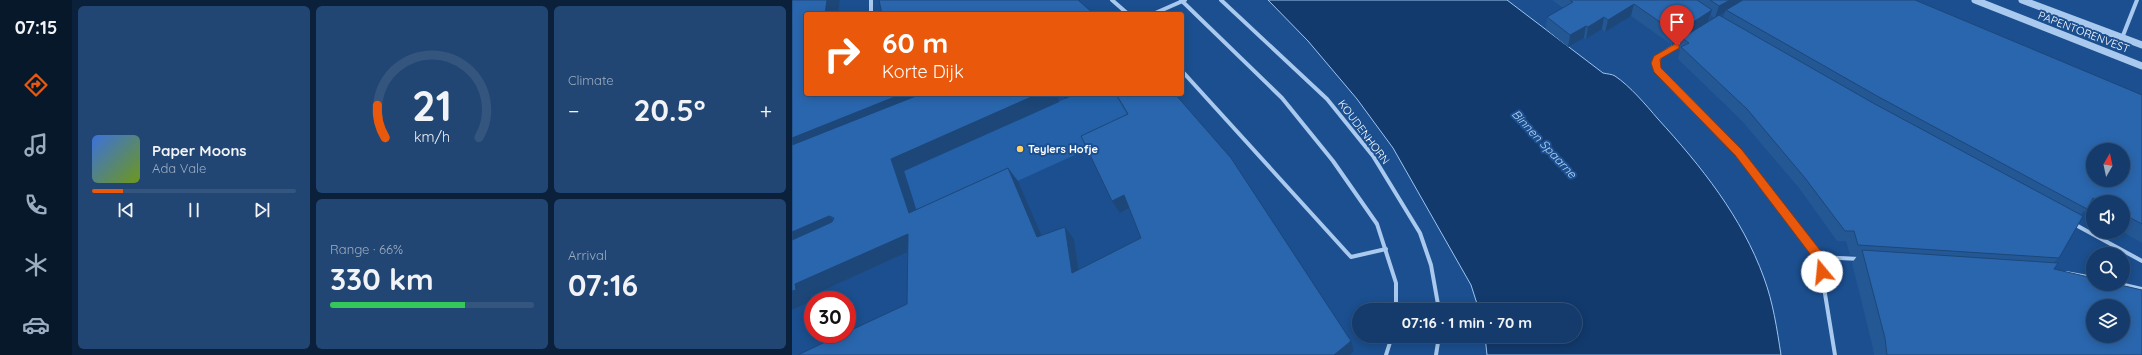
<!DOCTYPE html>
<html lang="en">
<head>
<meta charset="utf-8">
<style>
	:root { --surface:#143b6b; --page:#214673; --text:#f1f3f6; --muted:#9dadc1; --line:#33557e; --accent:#ea580c }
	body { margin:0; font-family:Quicksand,sans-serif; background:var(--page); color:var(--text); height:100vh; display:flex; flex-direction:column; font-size:15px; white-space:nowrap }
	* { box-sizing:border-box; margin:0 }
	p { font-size:13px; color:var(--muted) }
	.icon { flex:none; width:22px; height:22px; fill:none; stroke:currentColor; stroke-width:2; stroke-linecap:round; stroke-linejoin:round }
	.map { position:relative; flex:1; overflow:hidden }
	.sheet { display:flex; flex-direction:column; gap:6px; padding:6px; background:#0b203b; width:720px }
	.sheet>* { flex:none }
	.hud { position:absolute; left:12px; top:12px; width:380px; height:84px; border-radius:4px; box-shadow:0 2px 10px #0003,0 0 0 1px var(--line); background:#ea580c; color:#fff; overflow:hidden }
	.needle { width:26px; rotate:9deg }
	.buttons { position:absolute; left:1294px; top:143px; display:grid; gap:8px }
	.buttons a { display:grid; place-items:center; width:44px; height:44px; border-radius:50%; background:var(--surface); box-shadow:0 2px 10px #0003,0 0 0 1px var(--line); font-size:20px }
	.speed { position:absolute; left:12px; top:291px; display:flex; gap:8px; font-size:20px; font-weight:700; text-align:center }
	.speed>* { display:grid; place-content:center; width:52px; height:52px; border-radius:50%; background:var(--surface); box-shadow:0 2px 10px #0003,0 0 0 1px var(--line); line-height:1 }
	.speed .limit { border:6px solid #d22; background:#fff; color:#111 }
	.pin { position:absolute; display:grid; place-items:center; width:34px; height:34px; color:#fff; margin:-41px -17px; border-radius:50% 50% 50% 0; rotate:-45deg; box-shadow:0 0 4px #0007 }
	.pin .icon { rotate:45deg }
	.me { position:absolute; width:44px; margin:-22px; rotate:343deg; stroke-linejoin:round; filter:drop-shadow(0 0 3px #0008) }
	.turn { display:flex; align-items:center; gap:14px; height:84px; padding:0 12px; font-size:18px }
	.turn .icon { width:52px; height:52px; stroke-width:2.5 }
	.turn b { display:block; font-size:28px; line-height:34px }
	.big { font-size:30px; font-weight:700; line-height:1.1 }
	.sheet .card { flex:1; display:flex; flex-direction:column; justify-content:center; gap:6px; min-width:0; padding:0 14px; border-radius:6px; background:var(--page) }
	.sheet .dial { align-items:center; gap:0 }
	.dial svg { height:104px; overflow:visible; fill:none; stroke:var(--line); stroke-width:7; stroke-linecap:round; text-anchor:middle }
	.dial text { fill:var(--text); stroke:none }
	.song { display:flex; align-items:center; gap:12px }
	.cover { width:48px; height:48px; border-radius:6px; background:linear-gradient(135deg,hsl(220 70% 55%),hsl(80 70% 35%)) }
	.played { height:4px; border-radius:2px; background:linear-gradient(90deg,var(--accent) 15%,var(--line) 15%) }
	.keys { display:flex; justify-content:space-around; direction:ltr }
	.heat { display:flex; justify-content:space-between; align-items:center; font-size:22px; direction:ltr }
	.charge { height:6px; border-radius:3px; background:linear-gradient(90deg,#34c759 66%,var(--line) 0) }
	.sheet .tiles { flex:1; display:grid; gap:6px; grid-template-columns:repeat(3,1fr) }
	.card:first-child { grid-row:span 2 }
	.trip { position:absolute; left:560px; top:303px; width:230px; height:40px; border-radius:20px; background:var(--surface); box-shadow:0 2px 10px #0003,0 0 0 1px var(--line); font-weight:700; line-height:40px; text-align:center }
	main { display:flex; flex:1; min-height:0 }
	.menu { display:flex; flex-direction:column; width:72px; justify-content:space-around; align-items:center; background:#08182b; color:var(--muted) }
	.menu .icon { width:28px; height:28px }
	.menu .current { color:var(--accent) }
	.menu b { font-size:18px; color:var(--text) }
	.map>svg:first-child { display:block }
</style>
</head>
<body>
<main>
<nav class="menu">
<b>07:15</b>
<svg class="icon current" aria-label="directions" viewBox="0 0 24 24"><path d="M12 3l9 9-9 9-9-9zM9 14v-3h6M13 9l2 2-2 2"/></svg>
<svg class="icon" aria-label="music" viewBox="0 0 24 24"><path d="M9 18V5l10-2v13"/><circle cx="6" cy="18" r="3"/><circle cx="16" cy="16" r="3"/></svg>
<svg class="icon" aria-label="phone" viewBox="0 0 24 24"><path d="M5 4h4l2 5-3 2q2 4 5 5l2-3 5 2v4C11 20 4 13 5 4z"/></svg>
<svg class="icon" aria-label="climate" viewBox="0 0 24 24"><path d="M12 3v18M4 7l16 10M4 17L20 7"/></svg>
<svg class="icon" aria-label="car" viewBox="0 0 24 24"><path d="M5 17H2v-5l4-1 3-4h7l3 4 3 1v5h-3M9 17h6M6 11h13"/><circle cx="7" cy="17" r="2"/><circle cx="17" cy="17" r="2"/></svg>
</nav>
<section class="sheet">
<div class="tiles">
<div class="card">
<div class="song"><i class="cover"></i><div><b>Paper Moons</b><p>Ada Vale</p></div></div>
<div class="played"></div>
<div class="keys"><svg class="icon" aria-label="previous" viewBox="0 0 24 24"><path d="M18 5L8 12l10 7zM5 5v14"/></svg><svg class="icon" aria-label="pause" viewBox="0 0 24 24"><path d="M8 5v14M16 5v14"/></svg><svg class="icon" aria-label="next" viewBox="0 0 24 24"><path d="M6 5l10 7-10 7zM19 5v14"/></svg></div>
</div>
<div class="card dial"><svg viewBox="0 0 100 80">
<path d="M14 69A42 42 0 1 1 86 69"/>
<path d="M14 69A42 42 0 0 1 8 44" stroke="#ea580c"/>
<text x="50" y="56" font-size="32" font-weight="700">21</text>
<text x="50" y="72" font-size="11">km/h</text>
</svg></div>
<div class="card"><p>Climate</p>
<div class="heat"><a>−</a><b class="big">20.5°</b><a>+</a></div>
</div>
<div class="card"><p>Range · 66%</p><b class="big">330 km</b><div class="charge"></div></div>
<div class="card"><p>Arrival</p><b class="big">07:16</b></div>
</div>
</section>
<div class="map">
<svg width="1350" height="355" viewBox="0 0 1350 355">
	<rect width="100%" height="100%" fill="#1b4f8f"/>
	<!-- green -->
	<polygon fill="#2461a8" points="284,94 323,94 344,127 129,225 112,171"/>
	<!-- water -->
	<path fill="#123a6d" stroke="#9cc4f0" d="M 476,0 L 715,0 L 811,73 C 815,74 820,74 823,76 C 838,86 854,105 866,119 C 909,166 950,217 972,278 C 981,302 985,329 989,355 L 695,355 L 693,336 L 783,336 L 783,310 L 687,310 L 679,285 L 601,148 L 565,99 L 516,41 Z"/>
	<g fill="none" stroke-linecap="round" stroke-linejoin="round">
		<!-- minor -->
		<g stroke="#a9c9ee" stroke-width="4">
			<polyline points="79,0 79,14"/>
			<polyline points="320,0 336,14"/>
			<polyline points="389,0 490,98 541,161 585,224 604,283 604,310"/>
			<polyline points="429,0 535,99 581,156 628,233 639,265 647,310"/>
			<polyline points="361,14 393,0"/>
			<polyline points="1330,38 1345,0"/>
			<path d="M 892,41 C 880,48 861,55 865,70 L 946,153 L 1027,257 L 1043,355"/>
			<polyline points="390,71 559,257 594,249"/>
			<polyline points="1282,224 1350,261"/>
			<polyline points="1027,257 1068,259"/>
			<polyline points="1274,273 1301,278"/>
			<polyline points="1328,284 1350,289"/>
			<polyline points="594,355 600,336"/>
			<polyline points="644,355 647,336"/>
		</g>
		<!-- tertiary -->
		<g stroke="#a9c9ee" stroke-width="7">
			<polyline points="1183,0 1350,66"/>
			<polyline points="1230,0 1350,45"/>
		</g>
	</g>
	<!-- wall -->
	<g fill="#245895" fill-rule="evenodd">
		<polygon points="0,0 48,0 46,14 14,14 14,94 266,94 267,102 112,171 124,209 226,181 249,235 273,227 282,239 287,269 349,238 338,209 328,213 335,115 323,94 383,94 562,351 558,355 6,355 115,304 116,252 19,296 20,301 0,310"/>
		<path d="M 760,0 L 1123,0 L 1350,95 L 1350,243 L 1331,232 L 1331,202 L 1301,202 L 1301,216 L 1292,211 L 1289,215 L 1267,258 L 1262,262 L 1262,269 L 1350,355 L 1082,355 L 1081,348 L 1060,263 L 1065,256 L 1058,255 L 1054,241 L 1045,241 L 1007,188 L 950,121 L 886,59 L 888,50 L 886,49 L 889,39 L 880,45 L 839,16 L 813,32 L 810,29 L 794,39 L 792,38 L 776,47 L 754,29 L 755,17 L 771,8 ZM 933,12 L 931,18 L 928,15 ZM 919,15 L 922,18 L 917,21 Z"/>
	</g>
	<!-- shaded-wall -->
	<g fill="#1d4779">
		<polygon points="35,0 48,0 46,14 33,14"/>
		<polygon points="938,0 955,0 934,10 933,12 923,18 927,6"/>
		<polygon points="842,4 839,16 813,32 816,20"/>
		<polygon points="920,10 916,22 890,38 889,39 880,45 884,33"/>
		<polygon points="812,17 810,29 794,39 796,27"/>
		<polygon points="794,26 792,38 776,47 778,35"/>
		<polygon points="110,94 154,94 0,156 0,138"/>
		<polygon points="246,94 266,94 267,102 112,171 129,225 117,213 99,159"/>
		<polygon points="270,94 284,94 273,99"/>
		<polygon points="216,168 226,181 255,248 245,237"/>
		<polygon points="332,195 340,207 328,213 320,201"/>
		<polygon points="37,216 52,228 0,251 0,232"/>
		<polygon points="273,227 282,239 289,284 280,273"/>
		<polygon points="116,234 129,246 19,296 20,301 0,310 0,291 3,284"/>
		<polygon points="559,341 562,351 558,355 542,355"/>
	</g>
	<!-- building -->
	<g fill="#2a66ad" stroke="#1d4779" fill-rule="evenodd">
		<polygon points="0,0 35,0 33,14 14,14 14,94 110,94 0,138"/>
		<polygon points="87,0 286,0 302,14 90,14"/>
		<polygon points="778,0 905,0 920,10 884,33 842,4 816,20 812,17 796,27 794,26 778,35 755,17 781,2"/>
		<polygon points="918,0 938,0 927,6"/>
		<path d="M 951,0 L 1123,0 L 1350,95 L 1350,224 L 1331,214 L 1331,202 L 1308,202 L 1301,198 L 1295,209 L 1085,96 L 934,10 ZM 1301,150 L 1331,150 L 1331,180 L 1301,180 Z"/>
		<polygon points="927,15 1081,103 1291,216 1267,258 1066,245 1062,231 1053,231 1013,178 955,109 889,47 897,43 890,38"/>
		<polygon points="129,94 246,94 99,159 117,213 216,168 245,237 273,227 280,273 349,238 332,195 320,201 289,136 336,114 324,94 383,94 439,158 559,341 542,355 6,355 50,334 55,334 55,332 115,304 116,234 3,284 4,290 0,291 0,240 40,222 42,218 37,216 0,232 0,145"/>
		<path d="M 1070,250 L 1266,263 L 1262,269 L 1301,278 L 1301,284 L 1324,284 L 1350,290 L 1350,355 L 1095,355 L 1093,338 ZM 1301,306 L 1331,306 L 1331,336 L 1301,336 Z"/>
	</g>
	<!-- route -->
	<polygon fill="#ea580c" stroke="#983908" points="885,43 887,44 887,48 868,59 869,68 950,150 1031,254 1034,272 1033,275 1026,275 1022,259 943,155 862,72 859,63 862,56"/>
	<!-- markers -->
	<circle fill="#ffd166" stroke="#1b4f8f" stroke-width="1.5" cx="228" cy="149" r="4"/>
	<g text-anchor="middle" stroke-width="4" stroke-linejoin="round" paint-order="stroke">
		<!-- street labels -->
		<g font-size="11" fill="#fff" stroke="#1b4f8f">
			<text transform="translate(1292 32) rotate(21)" y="4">PAPENTORENVEST</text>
			<text transform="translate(572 132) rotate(53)" y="4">KOUDENHORN</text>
		</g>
		<!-- poi labels -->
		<g font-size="11" font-weight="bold" fill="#fff" stroke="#1b4f8f" text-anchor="start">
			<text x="236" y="153">Teylers Hofje</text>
		</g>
		<!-- water labels -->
		<g font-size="12" font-style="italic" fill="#b5d3f5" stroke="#1b4f8f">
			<text transform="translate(752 144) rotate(47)" y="4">Binnen Spaarne</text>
		</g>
	</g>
</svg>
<div class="buttons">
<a><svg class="needle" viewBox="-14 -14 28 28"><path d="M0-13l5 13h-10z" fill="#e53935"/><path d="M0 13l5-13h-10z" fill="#9dadc1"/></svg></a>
<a><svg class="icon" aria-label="sound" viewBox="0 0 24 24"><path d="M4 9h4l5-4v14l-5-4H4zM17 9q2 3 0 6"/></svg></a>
<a><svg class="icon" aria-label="search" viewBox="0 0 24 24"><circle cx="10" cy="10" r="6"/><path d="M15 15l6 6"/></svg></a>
<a><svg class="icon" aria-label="layers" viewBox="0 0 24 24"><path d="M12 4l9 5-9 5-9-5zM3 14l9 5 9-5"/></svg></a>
</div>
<div class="speed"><div class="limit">30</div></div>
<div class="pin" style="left:885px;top:46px;background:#d93025"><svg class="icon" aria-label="arrive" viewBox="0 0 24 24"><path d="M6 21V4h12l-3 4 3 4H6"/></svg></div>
<svg class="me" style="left:1030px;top:272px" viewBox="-20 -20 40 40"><circle r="19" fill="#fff"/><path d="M0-13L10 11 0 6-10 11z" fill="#ea580c"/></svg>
<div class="trip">07:16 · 1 min · 70 m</div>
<div class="hud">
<div class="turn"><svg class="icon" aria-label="right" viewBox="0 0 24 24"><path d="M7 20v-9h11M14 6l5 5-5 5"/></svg><div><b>60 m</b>Korte Dijk</div></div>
</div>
</div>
</main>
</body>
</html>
